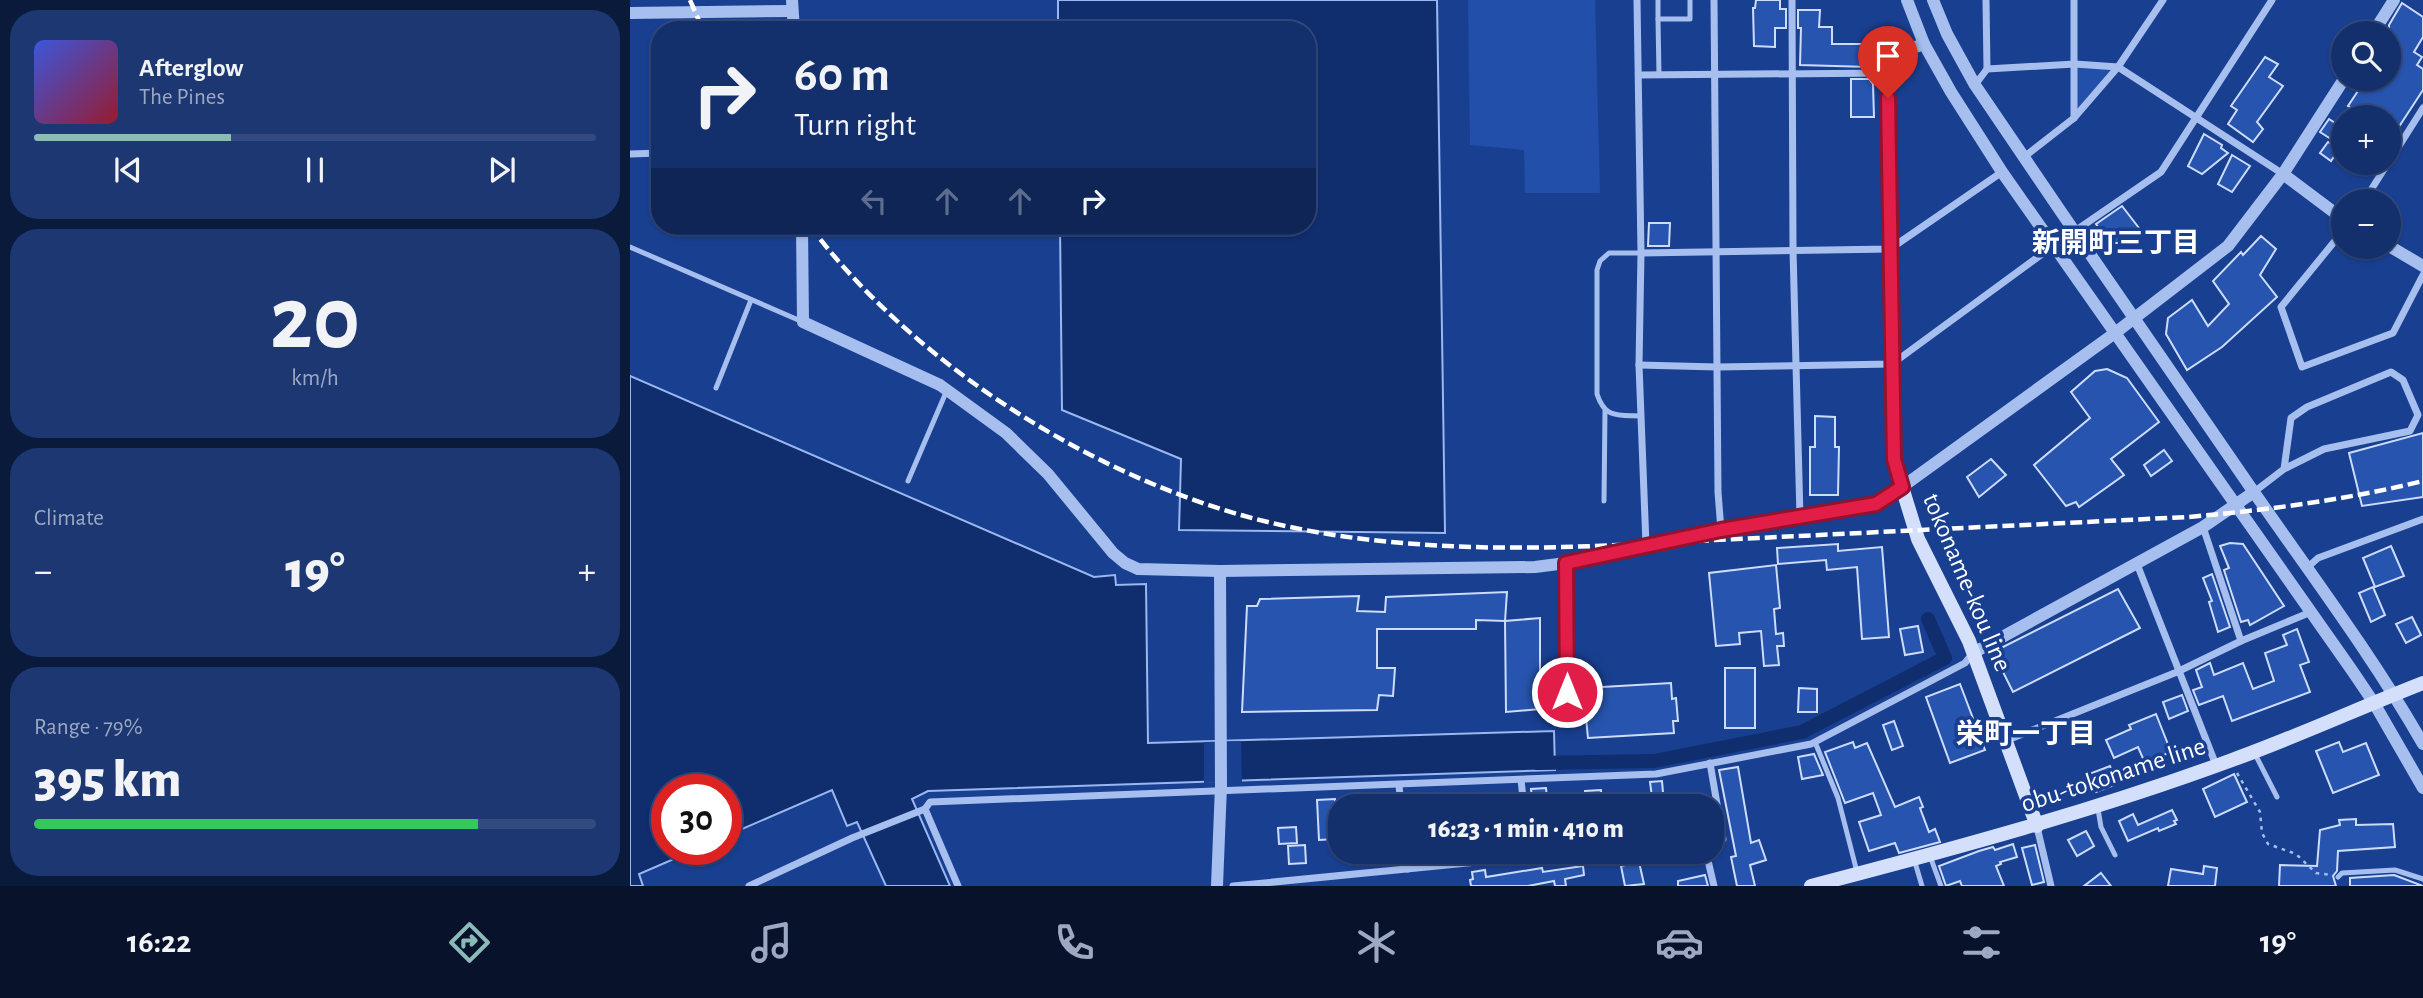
<!DOCTYPE html>
<html lang="en">
<head>
<meta charset="utf-8">
<style>
	:root { --surface:#132f6c; --page:#1c3772; --text:#f1f3f6; --muted:#9da9c2; --line:#324a7f; --accent:#8bbbb9 }
	body { margin:0; font-family:"Alegreya Sans","Noto Sans JP",sans-serif; background:var(--page); color:var(--text); height:100vh; display:flex; flex-direction:column; font-size:26px; white-space:nowrap }
	* { box-sizing:border-box; margin:0 }
	p { font-size:23px; color:var(--muted) }
	.icon { flex:none; width:38px; height:38px; fill:none; stroke:currentColor; stroke-width:2; stroke-linecap:round; stroke-linejoin:round }
	.map { position:relative; flex:1; overflow:hidden }
	.side { display:flex; flex-direction:column; gap:10px; padding:10px; background:#0a1a3b; width:630px }
	.side>* { flex:none }
	.banner { position:absolute; left:21px; top:21px; width:665px; height:214px; border-radius:28px; box-shadow:0 2px 5px #0004,0 0 0 2px var(--line); background:#132f6c; color:var(--text); overflow:hidden }
	.tools { position:absolute; left:1701px; top:21px; display:grid; gap:14px }
	.tools a { display:grid; place-items:center; width:70px; height:70px; border-radius:50%; background:var(--surface); box-shadow:0 2px 5px #0004,0 0 0 2px var(--line); font-size:35px }
	.speed { position:absolute; left:21px; top:774px; display:flex; gap:14px; font-size:35px; font-weight:700; text-align:center }
	.speed>* { display:grid; place-content:center; width:91px; height:91px; border-radius:50%; background:var(--surface); box-shadow:0 2px 5px #0004,0 0 0 2px var(--line); line-height:1 }
	.speed .limit { border:10px solid #d22; background:#fff; color:#111 }
	.pin { position:absolute; display:grid; place-items:center; width:60px; height:60px; color:#fff; margin:-72px -30px; border-radius:50% 50% 50% 0; rotate:-45deg; box-shadow:0 0 7px #0007 }
	.pin .icon { rotate:45deg }
	.me { position:absolute; width:77px; margin:-38px; rotate:0deg; stroke-linejoin:round; filter:drop-shadow(0 0 5px #0008) }
	.turn { display:flex; align-items:center; gap:24px; height:147px; padding:0 28px; font-size:32px }
	.turn .icon { width:91px; height:91px; stroke-width:2.5 }
	.turn b { display:block; font-size:49px; line-height:60px }
	.lanes { display:flex; align-items:center; height:66px; padding:0 28px; background:#0003; justify-content:center; gap:35px; direction:ltr }
	.lanes .off { opacity:.35 }
	.big { font-size:52px; font-weight:800; line-height:1.1 }
	.side .card { flex:1; display:flex; flex-direction:column; justify-content:center; gap:10px; min-width:0; padding:0 24px; border-radius:28px; background:var(--page) }
	.side .dial { align-items:center; gap:0 }
	.dial b { font-size:91px; line-height:1 }
	.song { display:flex; align-items:center; gap:21px }
	.cover { width:84px; height:84px; border-radius:10px; background:linear-gradient(135deg,hsl(230 70% 55%),hsl(350 70% 35%)) }
	.played { height:7px; border-radius:4px; background:linear-gradient(90deg,var(--accent) 35%,var(--line) 35%) }
	.keys { display:flex; justify-content:space-around; direction:ltr }
	.heat { display:flex; justify-content:space-between; align-items:center; font-size:38px; direction:ltr }
	.charge { height:10px; border-radius:5px; background:linear-gradient(90deg,#34c759 79%,var(--line) 0) }
	.trip { position:absolute; left:698px; top:794px; width:396px; height:70px; border-radius:28px; background:var(--surface); box-shadow:0 2px 5px #0004,0 0 0 2px var(--line); font-weight:800; line-height:70px; text-align:center }
	.tab-bar { display:flex; height:112px; justify-content:space-around; align-items:center; background:#08132b; color:var(--muted) }
	.tab-bar .icon { width:49px; height:49px }
	.tab-bar .active { color:var(--accent) }
	.tab-bar b { font-size:32px; color:var(--text) }
	main { display:flex; flex:1; min-height:0 }
	.map>svg:first-child { display:block }
</style>
</head>
<body>
<main>
<section class="side">
<div class="card">
<div class="song"><i class="cover"></i><div><b>Afterglow</b><p>The Pines</p></div></div>
<div class="played"></div>
<div class="keys"><svg class="icon" aria-label="previous" viewBox="0 0 24 24"><path d="M18 5L8 12l10 7zM5 5v14"/></svg><svg class="icon" aria-label="pause" viewBox="0 0 24 24"><path d="M8 5v14M16 5v14"/></svg><svg class="icon" aria-label="next" viewBox="0 0 24 24"><path d="M6 5l10 7-10 7zM19 5v14"/></svg></div>
</div>
<div class="card dial"><b>20</b><p>km/h</p></div>
<div class="card"><p>Climate</p>
<div class="heat"><a>−</a><b class="big">19°</b><a>+</a></div>
</div>
<div class="card"><p>Range · 79%</p><b class="big">395 km</b><div class="charge"></div></div>
</section>
<div class="map">
<svg width="1793" height="886" viewBox="0 0 1793 886">
	<rect width="100%" height="100%" fill="#193f90"/>
	<!-- green -->
	<g fill="#214fa9">
		<polygon points="838,0 965,0 970,193 895,193 894,150 840,145"/>
		<polygon points="1445,64 1488,67 1444,118"/>
	</g>
	<!-- water -->
	<g fill="#102d6e" stroke="#99b8f1" stroke-width="2">
		<polygon points="428,0 807,0 815,533 549,530 551,459 432,410 430,226 677,226 677,30 428,30"/>
		<polygon points="0,376 464,577 485,575 486,585 516,584 518,743 924,731 925,770 298,791 282,799 320,886 256,886 227,822 217,826 202,790 96,836 96,789 37,789 37,849 67,849 9,874 13,886 0,886"/>
	</g>
	<!-- pier -->
	<polygon fill="#193f90" points="611,741 612,782 574,783 574,742"/>
	<g fill="none" stroke-linecap="round" stroke-linejoin="round">
		<!-- canal -->
		<polyline stroke="#102d6e" stroke-width="14" points="907,763 1024,761 1172,732 1315,658 1298,619"/>
	</g>
	<!-- building -->
	<g fill="#2754ae" stroke="#cddcfb" stroke-width="2">
		<polygon points="1126,0 1150,0 1150,9 1156,9 1156,28 1145,28 1145,47 1124,46 1123,8 1125,8"/>
		<polygon points="1772,3 1793,17 1793,37 1784,52 1792,57 1787,65 1793,69 1793,90 1759,142 1759,117 1736,117 1718,106 1736,79 1759,79 1759,25"/>
		<polygon points="1168,10 1190,10 1189,27 1202,27 1202,44 1239,44 1239,67 1170,65 1171,28 1168,28"/>
		<polygon points="1635,57 1648,64 1639,77 1653,86 1627,122 1633,129 1623,142 1598,124 1607,110 1601,106"/>
		<polygon points="1221,79 1239,79 1243,84 1244,117 1221,117"/>
		<polygon points="1699,119 1713,128 1704,141 1690,132"/>
		<polygon points="1574,134 1592,145 1591,148 1598,153 1572,174 1558,166"/>
		<polygon points="1698,142 1709,149 1701,161 1690,153"/>
		<polygon points="1602,155 1620,166 1602,192 1588,184"/>
		<polygon points="1492,206 1509,228 1489,243 1479,243 1466,224"/>
		<polygon points="1019,223 1040,223 1039,246 1018,246"/>
		<polygon points="1631,236 1646,249 1630,275 1647,297 1592,347 1557,370 1536,334 1538,318 1562,300 1578,326 1599,304 1583,281 1611,252 1613,255"/>
		<polygon points="1477,369 1497,378 1529,422 1481,459 1494,475 1449,507 1446,502 1436,506 1404,465 1460,418 1441,392 1465,371"/>
		<polygon points="1185,416 1205,417 1205,447 1209,447 1208,495 1180,495 1180,447 1185,447"/>
		<polygon points="1793,433 1793,497 1732,506 1719,453"/>
		<polygon points="1534,450 1542,461 1521,476 1514,465"/>
		<polygon points="1361,459 1376,475 1349,497 1337,477"/>
		<polygon points="1600,543 1613,544 1654,606 1620,625 1618,620 1611,622 1594,570 1599,568 1590,546"/>
		<polygon points="1208,544 1208,551 1252,547 1259,637 1232,639 1227,567 1197,570 1196,560 1148,564 1147,548"/>
		<polygon points="1761,546 1774,576 1745,587 1733,558"/>
		<polygon points="1146,565 1150,608 1144,609 1146,634 1153,633 1154,646 1147,646 1149,665 1134,666 1131,631 1109,633 1110,644 1086,646 1079,573"/>
		<polygon points="1582,574 1600,627 1588,632 1579,602 1582,601 1573,578"/>
		<polygon points="1743,587 1755,615 1741,622 1729,593"/>
		<polygon points="1488,589 1510,628 1383,692 1363,652"/>
		<polygon points="877,592 875,621 846,620 846,629 747,629 747,668 765,668 763,696 749,695 747,710 612,712 617,606 627,606 630,599 729,596 727,611 755,612 756,597"/>
		<polygon points="1782,617 1791,635 1776,643 1766,624"/>
		<polygon points="910,618 910,709 876,712 875,621"/>
		<polygon points="1288,626 1293,652 1275,655 1270,629"/>
		<polygon points="1667,629 1679,662 1670,665 1680,692 1602,721 1593,696 1569,705 1563,690 1572,687 1566,670 1580,663 1584,675 1613,663 1623,689 1644,681 1635,653 1657,645 1653,635"/>
		<rect x="1095" y="668" width="30" height="60"/>
		<polygon points="1041,683 1042,699 1046,698 1048,721 1043,721 1044,733 958,738 956,718 950,718 949,707 956,706 955,688"/>
		<polygon points="1330,684 1355,750 1320,763 1296,697"/>
		<polygon points="1169,688 1187,689 1187,712 1168,712"/>
		<polygon points="1552,695 1558,711 1539,719 1533,702"/>
		<polygon points="1526,714 1541,752 1515,763 1508,747 1484,758 1476,740 1501,729 1499,725"/>
		<polygon points="1264,721 1273,746 1262,750 1253,725"/>
		<polygon points="1223,742 1225,748 1237,743 1265,807 1289,797 1293,807 1290,808 1299,832 1305,829 1310,842 1269,853 1265,843 1239,851 1229,822 1251,815 1243,793 1215,803 1195,752"/>
		<polygon points="1709,742 1713,752 1736,743 1749,775 1703,793 1686,751"/>
		<polygon points="1184,754 1193,775 1172,779 1168,757"/>
		<polygon points="1480,766 1487,784 1466,792 1459,774"/>
		<polygon points="1108,767 1121,843 1129,840 1136,860 1120,865 1125,886 1107,886 1101,857 1106,856 1089,770"/>
		<polygon points="1604,774 1617,802 1585,817 1573,789"/>
		<polygon points="1032,781 1034,804 1023,805 1020,782"/>
		<polygon points="916,788 918,807 903,807 901,789"/>
		<polygon points="971,790 972,807 956,807 955,791"/>
		<polygon points="763,793 764,807 747,807 746,794"/>
		<polygon points="1056,795 1057,807 1043,807 1042,797"/>
		<polygon points="705,799 707,839 689,840 687,800"/>
		<polygon points="1542,810 1547,820 1544,821 1546,824 1529,831 1528,828 1498,841 1489,821 1503,814 1508,825"/>
		<polygon points="1726,819 1726,825 1763,824 1765,847 1708,851 1707,871 1703,876 1706,886 1649,886 1650,865 1687,866 1690,830 1710,825 1709,820"/>
		<polygon points="666,827 667,843 649,844 648,828"/>
		<polygon points="1456,831 1464,846 1447,856 1438,840"/>
		<polygon points="1383,844 1387,857 1370,862 1371,864 1366,866 1374,886 1332,886 1330,881 1316,886 1309,866 1349,851 1363,847 1365,850"/>
		<polygon points="675,845 676,863 659,864 658,846"/>
		<polygon points="1405,845 1414,882 1402,885 1392,848"/>
		<polygon points="1009,862 1014,884 995,886 991,866"/>
		<polygon points="953,866 954,875 935,879 936,886 925,886 924,881 898,886 841,886 840,880 843,879 842,872 855,870 856,877 912,868 913,872"/>
		<polygon points="1574,866 1587,868 1585,886 1538,886 1541,869 1573,874"/>
		<polygon points="1471,873 1481,886 1454,886"/>
		<polygon points="1075,875 1078,886 1048,886 1048,881"/>
		<polygon points="1764,875 1793,886 1720,886 1720,878"/>
	</g>
	<g fill="none" stroke-linecap="round" stroke-linejoin="round">
		<!-- path -->
		<polyline stroke="#a7bfef" stroke-width="2.5" stroke-dasharray="3.5 5" stroke-linecap="butt" points="1607,773 1630,812 1632,833 1638,844 1666,854 1686,873 1701,875"/>
		<!-- service -->
		<g stroke="#a7bfef" stroke-width="5">
			<polyline points="1028,19 1028,0"/>
			<polyline points="1029,75 1028,19 1060,19 1060,0"/>
			<polyline points="0,247 173,322"/>
			<path d="M 1011,253 L 979,253 L 970,261 L 967,270 L 967,394 C 975,419 988,415 1011,416"/>
			<polyline points="86,388 121,300"/>
			<polyline points="278,481 317,390"/>
			<polyline points="974,501 975,410"/>
			<polyline points="1185,742 1208,798 1227,872"/>
			<polyline points="1625,754 1647,797"/>
			<polyline points="1468,809 1471,827 1485,855"/>
			<polyline points="1300,856 1311,886"/>
			<polyline points="1284,859 1292,886"/>
			<polyline points="1708,877 1712,873 1765,870 1793,879"/>
		</g>
		<!-- minor -->
		<g stroke="#a7bfef" stroke-width="7">
			<polyline points="1007,0 1011,253 1009,365 1016,545"/>
			<polyline points="1084,0 1088,492 1091,530"/>
			<polyline points="1162,0 1163,250 1170,517"/>
			<polyline points="1356,0 1357,69"/>
			<polyline points="1009,75 1258,73"/>
			<polyline points="1345,85 1357,69 1445,64 1488,67 1653,174"/>
			<polyline points="1444,118 1444,0"/>
			<polyline points="0,154 30,153"/>
			<polyline points="1394,157 1444,118 1488,67 1533,0"/>
			<polyline points="1759,162 1793,108"/>
			<polyline points="1734,201 1758,163"/>
			<polyline points="1445,231 1531,172 1642,0"/>
			<polyline points="1713,231 1651,307 1672,367 1763,333 1793,275"/>
			<polyline points="1011,253 1260,249 1372,172"/>
			<polyline points="1009,365 1087,367 1262,364 1423,246"/>
			<polyline points="1624,492 1654,469 1661,418 1677,407 1761,372 1773,380 1788,415 1780,431 1694,449 1654,469"/>
			<polyline points="1573,527 1611,641"/>
			<polyline points="936,563 937,717"/>
			<polyline points="1507,564 1586,765"/>
			<polyline points="1678,567 1688,558 1793,519"/>
			<polyline points="1375,741 1547,672 1611,641 1681,612"/>
			<polyline points="1080,763 1093,839 1082,840"/>
			<polyline points="891,780 894,807"/>
			<polyline points="769,785 771,807"/>
			<polyline points="295,809 328,886"/>
			<polyline points="1407,827 1421,886"/>
			<polyline points="776,852 778,869"/>
			<polyline points="1076,852 1084,886"/>
			<polyline points="119,886 222,838 295,809 300,802 1026,774 1181,744 1335,663 1343,653"/>
			<polyline points="603,886 950,852"/>
		</g>
		<!-- tertiary -->
		<g stroke="#a7bfef" stroke-width="12">
			<polyline points="162,0 164,30"/>
			<polyline points="1277,0 1294,44 1321,92 1372,172 1721,669 1744,703 1793,788"/>
			<path d="M 1303,0 L 1317,34 L 1345,85 C 1436,220 1528,354 1621,488 C 1680,573 1742,655 1793,744"/>
			<polyline points="0,13 162,11"/>
			<polyline points="1743,33 1764,0"/>
			<path d="M 1294,44 C 1275,51 1264,51 1258,73 L 1264,459 L 1272,487 L 1485,333 L 1598,246 L 1653,174 L 1714,79"/>
			<polyline points="1653,174 1713,219"/>
			<polyline points="172,226 173,322 310,385 376,433 418,474 483,553 495,563 508,569 590,571 905,567 936,563 1016,545"/>
			<polyline points="1759,246 1793,266"/>
			<polyline points="1343,653 1573,527 1624,492"/>
			<polyline points="587,886 591,786 590,571"/>
		</g>
		<!-- secondary -->
		<g stroke="#d4e0fb" stroke-width="14">
			<polyline points="1016,545 1246,504 1272,487 1288,539 1339,641 1407,826"/>
			<path d="M 1181,886 C 1323,849 1464,811 1602,760 C 1666,737 1729,708 1793,683"/>
		</g>
		<!-- rail -->
		<g stroke="#fff" stroke-width="4.5" stroke-dasharray="12 5" stroke-linecap="butt">
			<polyline points="60,0 73,30"/>
			<path d="M 180,226 C 280,359 451,470 611,515 C 668,531 727,540 786,544 C 900,553 1014,543 1128,538 C 1271,531 1414,524 1558,517 C 1637,510 1716,500 1793,481"/>
		</g>
	</g>
	<g fill="none" stroke-linecap="round" stroke-linejoin="round">
		<!-- route casing -->
		<g stroke="#92132f" stroke-width="18">
			<polyline id="route" points="937,692 936,563 1091,530 1246,504 1272,487 1264,459 1258,98"/>
		</g>
		<!-- route -->
		<use href="#route" stroke="#e11d48" stroke-width="12"/>
	</g>
	<g text-anchor="middle" stroke-width="7" stroke-linejoin="round" paint-order="stroke">
		<!-- street labels -->
		<g font-size="26" fill="#fff" stroke="#193f90">
			<text transform="translate(1338 582) rotate(67)" y="9">tokoname-kou line</text>
			<text transform="translate(1483 774) rotate(-18)" y="9">obu-tokoname line</text>
		</g>
		<!-- neighbourhood labels -->
		<g font-size="28" font-weight="bold" fill="#fff" stroke="#193f90">
			<text x="1486" y="252">新開町三丁目</text>
			<text x="1396" y="743">栄町一丁目</text>
		</g>
	</g>
</svg>
<div class="tools">
<a><svg class="icon" aria-label="search" viewBox="0 0 24 24"><circle cx="10" cy="10" r="6"/><path d="M15 15l6 6"/></svg></a>
<a>+</a>
<a>−</a>
</div>
<div class="speed"><div class="limit">30</div></div>
<div class="pin" style="left:1258px;top:98px;background:#d93025"><svg class="icon" aria-label="arrive" viewBox="0 0 24 24"><path d="M6 21V4h12l-3 4 3 4H6"/></svg></div>
<svg class="me" style="left:937px;top:692px" viewBox="-20 -20 40 40"><circle r="17" fill="#e11d48" stroke="#fff" stroke-width="3"/><path d="M0-11L8 9 0 5-8 9z" fill="#fff"/></svg>
<div class="trip">16:23 · 1 min · 410 m</div>
<div class="banner">
<div class="turn"><svg class="icon" aria-label="right" viewBox="0 0 24 24"><path d="M7 20v-9h11M14 6l5 5-5 5"/></svg><div><b>60 m</b>Turn right</div></div>
<div class="lanes"><svg class="icon off" aria-label="left" viewBox="0 0 24 24"><path d="M17 20v-9H6M10 6l-5 5 5 5"/></svg><svg class="icon off" aria-label="ahead" viewBox="0 0 24 24"><path d="M12 20V5M6 11l6-6 6 6"/></svg><svg class="icon off" aria-label="ahead" viewBox="0 0 24 24"><path d="M12 20V5M6 11l6-6 6 6"/></svg><svg class="icon" aria-label="right" viewBox="0 0 24 24"><path d="M7 20v-9h11M14 6l5 5-5 5"/></svg></div>
</div>
</div>
</main>
<nav class="tab-bar">
<b>16:22</b>
<svg class="icon active" aria-label="directions" viewBox="0 0 24 24"><path d="M12 3l9 9-9 9-9-9zM9 14v-3h6M13 9l2 2-2 2"/></svg>
<svg class="icon" aria-label="music" viewBox="0 0 24 24"><path d="M9 18V5l10-2v13"/><circle cx="6" cy="18" r="3"/><circle cx="16" cy="16" r="3"/></svg>
<svg class="icon" aria-label="phone" viewBox="0 0 24 24"><path d="M5 4h4l2 5-3 2q2 4 5 5l2-3 5 2v4C11 20 4 13 5 4z"/></svg>
<svg class="icon" aria-label="climate" viewBox="0 0 24 24"><path d="M12 3v18M4 7l16 10M4 17L20 7"/></svg>
<svg class="icon" aria-label="car" viewBox="0 0 24 24"><path d="M5 17H2v-5l4-1 3-4h7l3 4 3 1v5h-3M9 17h6M6 11h13"/><circle cx="7" cy="17" r="2"/><circle cx="17" cy="17" r="2"/></svg>
<svg class="icon" aria-label="filters" viewBox="0 0 24 24"><path d="M4 7h16M4 17h16"/><circle cx="9" cy="7" r="2"/><circle cx="15" cy="17" r="2"/></svg>
<b>19°</b>
</nav>
</body>
</html>
